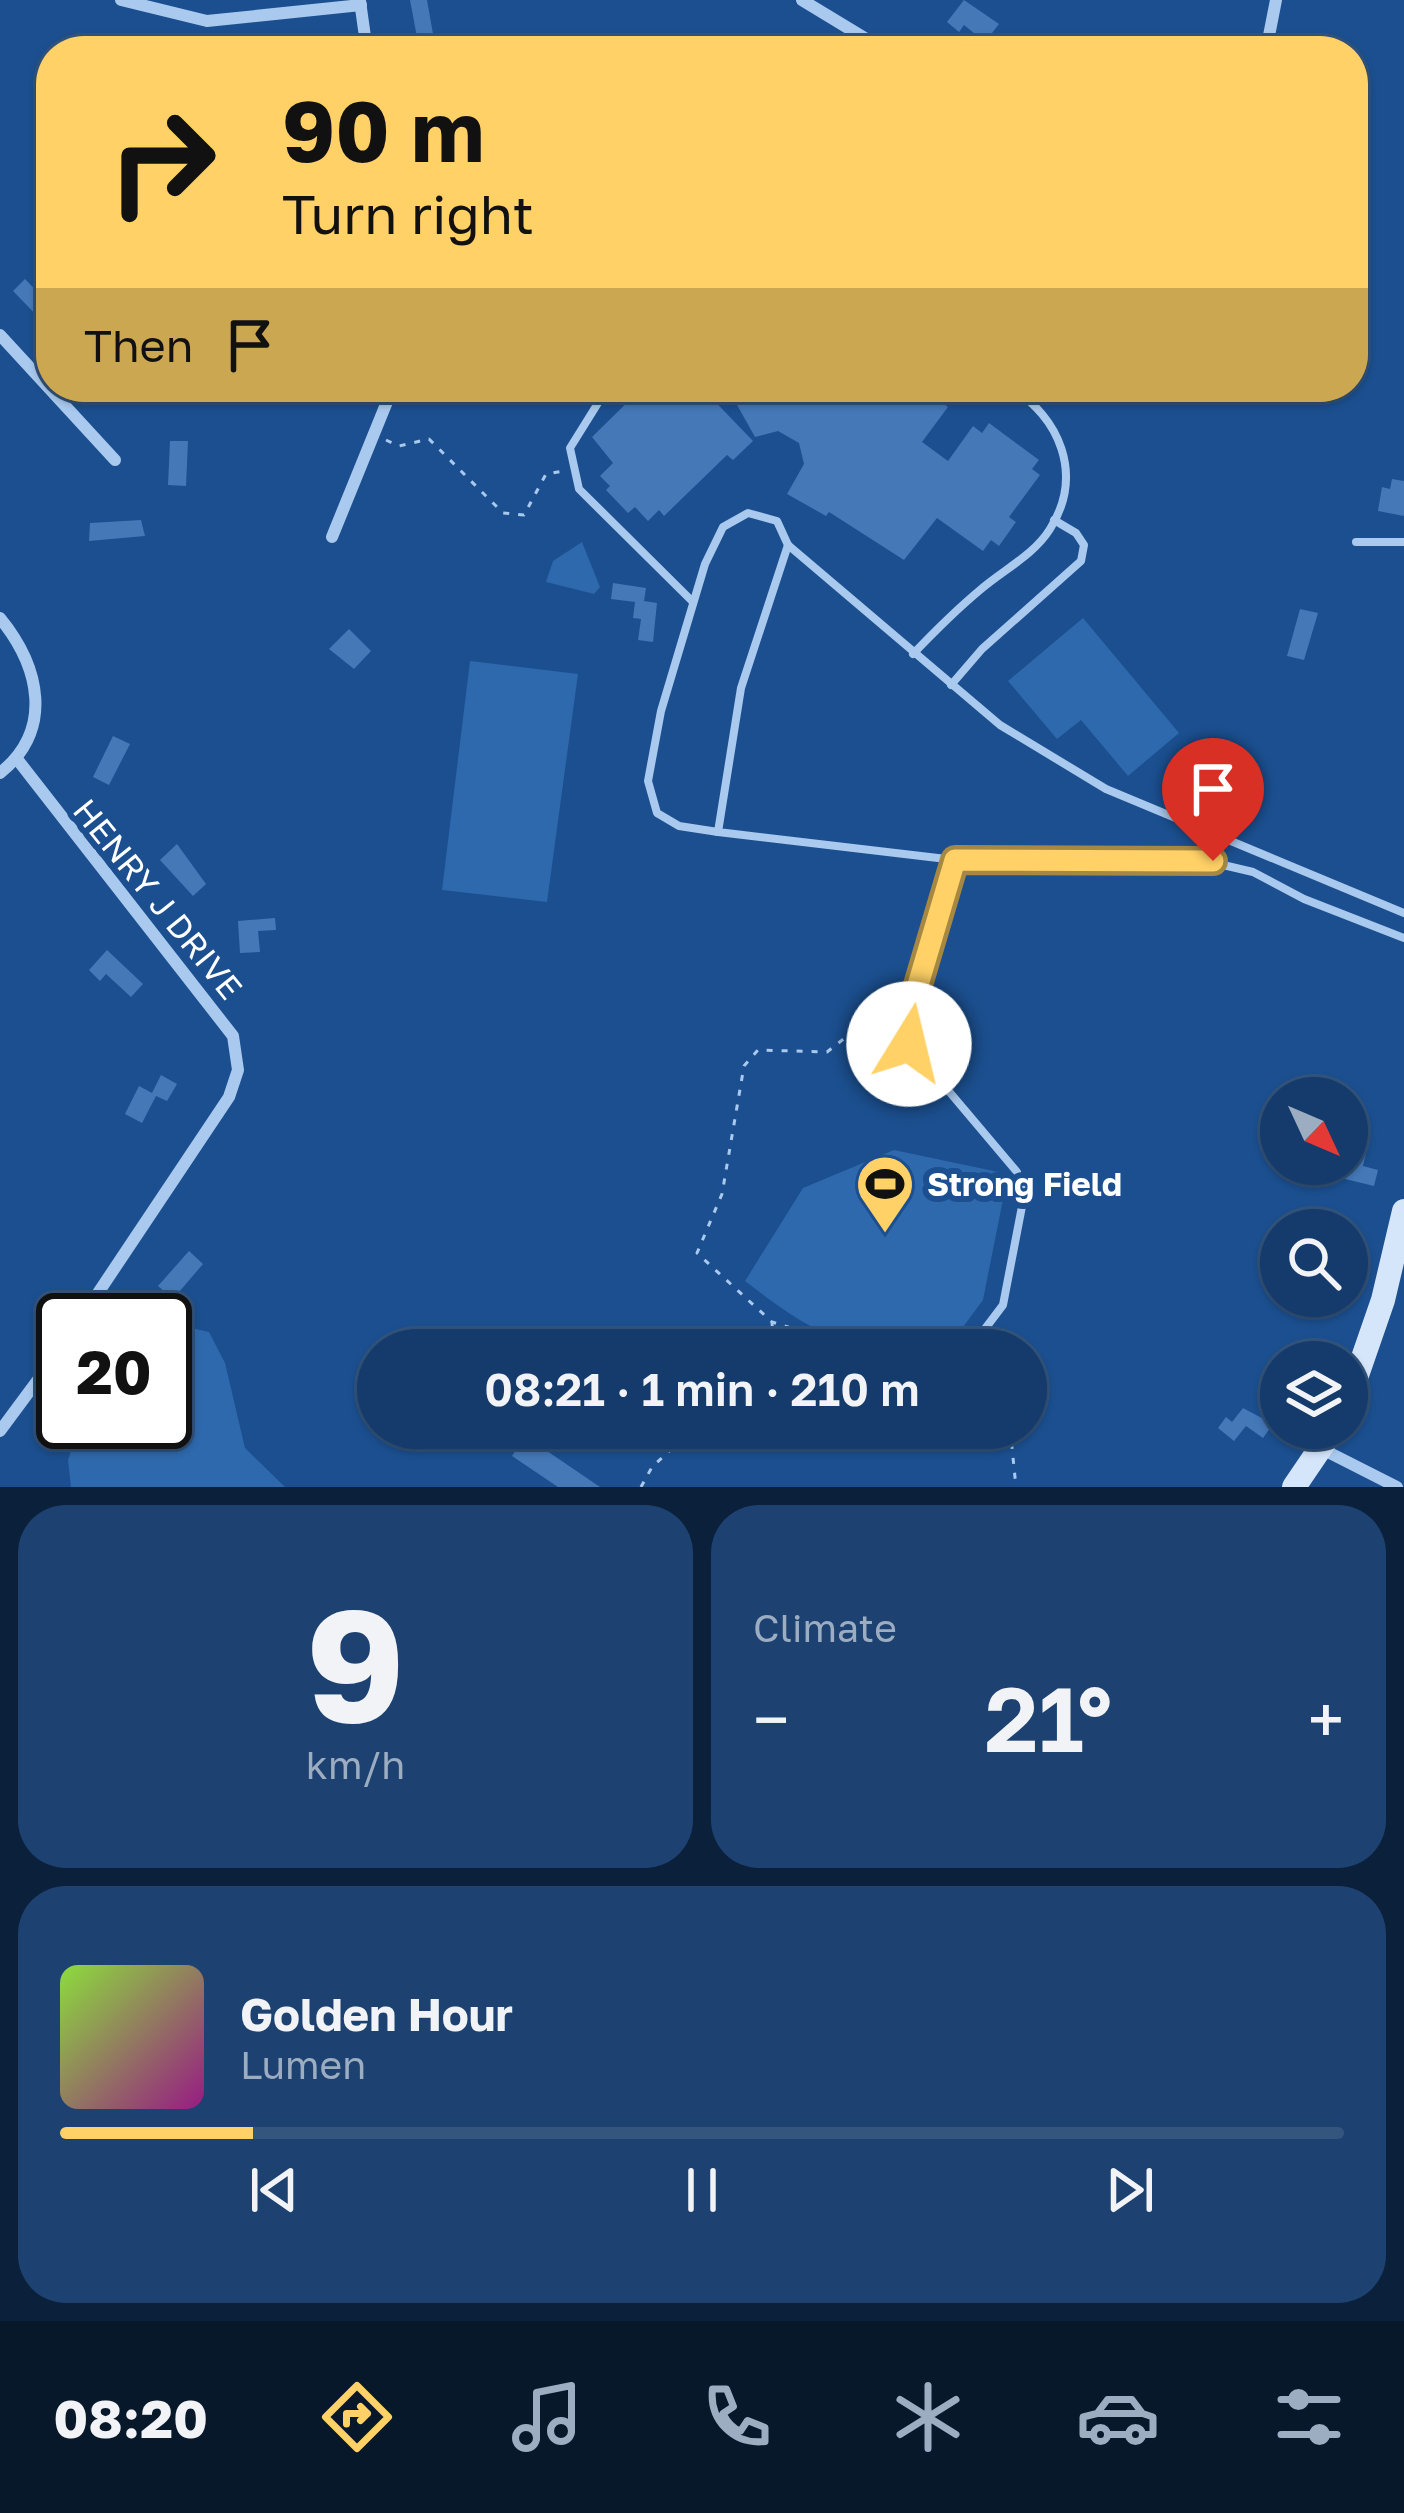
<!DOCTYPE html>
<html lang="en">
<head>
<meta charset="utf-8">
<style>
	:root { --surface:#143b6b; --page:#1d4271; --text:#f1f3f6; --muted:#9dadc1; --line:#33557e; --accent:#ffd166 }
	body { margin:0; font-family:"Golos Text",sans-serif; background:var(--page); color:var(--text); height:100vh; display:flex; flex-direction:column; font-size:45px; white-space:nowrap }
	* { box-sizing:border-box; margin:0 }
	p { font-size:39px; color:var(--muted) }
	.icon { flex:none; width:66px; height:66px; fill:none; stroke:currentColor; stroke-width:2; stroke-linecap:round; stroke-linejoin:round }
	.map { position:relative; height:1487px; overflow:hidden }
	.sheet { display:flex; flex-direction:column; gap:18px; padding:18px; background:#0b203b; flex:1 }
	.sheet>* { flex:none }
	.hud { position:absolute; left:36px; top:36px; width:1332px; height:366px; border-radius:48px; box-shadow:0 3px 9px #0004,0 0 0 3px var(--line); background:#ffd166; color:#111; overflow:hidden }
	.needle { width:78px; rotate:134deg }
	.controls { position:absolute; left:1260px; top:1077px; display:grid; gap:24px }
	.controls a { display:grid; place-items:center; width:108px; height:108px; border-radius:50%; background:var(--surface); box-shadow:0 3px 9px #0004,0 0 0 3px var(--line); font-size:60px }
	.speed { position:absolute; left:36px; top:1293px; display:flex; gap:24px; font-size:60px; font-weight:700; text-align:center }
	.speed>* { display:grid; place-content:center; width:156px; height:156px; border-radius:50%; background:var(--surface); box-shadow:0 3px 9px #0004,0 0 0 3px var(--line); line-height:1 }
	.speed .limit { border:6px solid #111; border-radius:18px; background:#fff; color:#111 }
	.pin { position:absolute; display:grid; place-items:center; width:102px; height:102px; color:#fff; margin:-123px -51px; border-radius:50% 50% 50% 0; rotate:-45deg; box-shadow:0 0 12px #0007 }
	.pin .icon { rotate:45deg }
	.me { position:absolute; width:132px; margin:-66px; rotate:9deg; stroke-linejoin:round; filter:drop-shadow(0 0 9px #0008) }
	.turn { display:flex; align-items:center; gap:42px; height:252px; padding:0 48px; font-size:54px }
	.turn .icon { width:156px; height:156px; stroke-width:2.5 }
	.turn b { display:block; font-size:84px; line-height:102px }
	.then { display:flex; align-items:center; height:114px; padding:0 48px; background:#0003; gap:24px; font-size:45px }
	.big { font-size:90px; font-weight:600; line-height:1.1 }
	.sheet .tile { flex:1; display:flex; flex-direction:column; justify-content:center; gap:18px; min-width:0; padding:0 42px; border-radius:48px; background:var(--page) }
	.sheet .dial { align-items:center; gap:0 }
	.dial b { font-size:156px; line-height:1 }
	.song { display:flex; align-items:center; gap:36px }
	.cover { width:144px; height:144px; border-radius:18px; background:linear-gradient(135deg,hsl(90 70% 55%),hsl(310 70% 35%)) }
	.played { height:12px; border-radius:6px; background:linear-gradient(90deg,var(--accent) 15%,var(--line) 15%) }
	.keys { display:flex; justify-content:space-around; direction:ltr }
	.heat { display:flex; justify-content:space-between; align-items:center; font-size:66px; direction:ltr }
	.sheet .tiles { flex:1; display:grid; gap:18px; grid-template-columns:1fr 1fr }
	.tile:last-child { grid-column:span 2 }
	.trip { position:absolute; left:357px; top:1329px; width:690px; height:120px; border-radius:60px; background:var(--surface); box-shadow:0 3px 9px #0004,0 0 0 3px var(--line); font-weight:600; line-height:120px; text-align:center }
	.menu { display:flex; height:192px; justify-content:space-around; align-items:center; background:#08182b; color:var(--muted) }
	.menu .icon { width:84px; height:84px }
	.menu .current { color:var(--accent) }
	.menu b { font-size:54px; color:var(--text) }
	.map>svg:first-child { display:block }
</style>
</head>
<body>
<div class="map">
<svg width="1404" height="1487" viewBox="0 0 1404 1487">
	<rect width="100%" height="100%" fill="#1b4f8f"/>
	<!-- green -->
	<g fill="#2e69ad">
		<polygon points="582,542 600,587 594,594 546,582 553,561"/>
		<polygon points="1083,618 1179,733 1128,776 1081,720 1057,739 1008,681"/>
		<polygon points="470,661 578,674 547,902 442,890"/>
		<path d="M 894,1150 L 1008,1174 L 983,1300 L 946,1350 C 848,1350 822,1341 745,1281 L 803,1188 Z"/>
		<polygon points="165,1322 209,1332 225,1363 245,1448 285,1487 71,1487 68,1460 80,1426 165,1422"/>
	</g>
	<!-- building -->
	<g fill="#4478b7">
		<polygon points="410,0 427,0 435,45 419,48"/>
		<polygon points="964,0 999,24 985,42 964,25 959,32 947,22"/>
		<polygon points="25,279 51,306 45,324 13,291"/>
		<polygon points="643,387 701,387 753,441 733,460 727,455 664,516 659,510 648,521 635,507 628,513 606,490 610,486 600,476 613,463 592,437"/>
		<polygon points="727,387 832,387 839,392 843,387 940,387 948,393 941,402 948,407 922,442 948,461 973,426 982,433 989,423 1039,460 1032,469 1040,475 1009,517 1016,522 999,546 991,540 983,551 937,518 904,560 829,512 826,516 787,494 804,464 799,443 778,431 755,437"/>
		<polygon points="170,441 188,441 186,486 168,485"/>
		<polygon points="1392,479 1404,481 1404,516 1378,511 1382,487 1390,489"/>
		<polygon points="141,520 145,536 89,541 90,523"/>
		<polygon points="613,583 646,588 644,601 657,603 653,642 638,640 641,619 633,618 635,602 611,599"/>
		<polygon points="1300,609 1318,613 1304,660 1287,656"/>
		<polygon points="349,629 371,651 354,669 329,649"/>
		<polygon points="113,736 130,744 109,785 93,777"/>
		<polygon points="177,844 206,884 193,896 160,860"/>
		<polygon points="275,918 276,930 258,931 260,952 240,953 238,921"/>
		<polygon points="107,950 143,984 131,997 106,974 100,981 89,970"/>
		<polygon points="161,1075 177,1084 167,1101 156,1096 142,1123 125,1114 139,1086 152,1093"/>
		<polygon points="1352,1136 1369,1140 1363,1166 1378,1170 1374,1186 1341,1178"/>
		<polygon points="189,1251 203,1264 173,1299 158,1286"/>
		<polygon points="1243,1408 1273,1424 1263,1438 1246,1426 1234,1441 1218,1428 1226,1417 1232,1422"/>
		<polygon points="525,1436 600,1487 558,1487 512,1456"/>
	</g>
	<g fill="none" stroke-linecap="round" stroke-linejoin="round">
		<!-- path -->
		<g stroke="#a9c9ee" stroke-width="3" stroke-dasharray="6 9" stroke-linecap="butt">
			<polyline points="386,440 399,446 429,439 503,513 524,515 546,474 564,471"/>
			<polyline points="772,1323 774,1350"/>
			<polyline points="862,1350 772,1322 697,1253 722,1194 744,1066 758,1050 827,1052 855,1030 901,1042"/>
			<path d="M 733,1428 C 764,1445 794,1449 824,1428"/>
			<polyline points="1010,1428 1016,1487"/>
			<polyline points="641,1487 652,1467 694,1428"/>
		</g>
		<!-- lane -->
		<g stroke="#a9c9ee" stroke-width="8">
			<polyline points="608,387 570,448 579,489 693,602"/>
			<polyline points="1356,542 1404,542"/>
			<path d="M 913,654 C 934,632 956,610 980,590 C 1003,570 1034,555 1050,529 C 1084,475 1060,417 1010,387"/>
			<polyline points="951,685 982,649 1081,561 1084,545 1076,533 1054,520"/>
			<polyline points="718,832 679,826 657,813 648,781 661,711 705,564 723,527 748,513 777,521 788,545"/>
			<polyline points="955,860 910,1012 909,1044 1017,1172 1024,1196 1003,1305 969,1350"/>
			<polyline points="1404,913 1106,789 1000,725 788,545 741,688 718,832 955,860 1189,857 1253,872 1304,899 1404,938"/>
		</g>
		<!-- street -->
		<g stroke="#a9c9ee" stroke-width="12">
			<polyline points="121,0 207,21 361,5"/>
			<polyline points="802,0 886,51"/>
			<polyline points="360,1 367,51"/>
			<polyline points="1266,51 1276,0"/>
			<polyline points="0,335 115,460"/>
			<polyline points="332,537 393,387"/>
			<path d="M 0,618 C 40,667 54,730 0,773"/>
			<polyline points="17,759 233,1036 238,1070 229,1097 80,1320"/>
			<polyline points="0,1431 63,1346"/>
			<polyline points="1320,1448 1397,1487"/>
		</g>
		<!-- secondary -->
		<g stroke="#d6e6fa" stroke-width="24">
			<polyline points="1347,1404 1383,1300 1404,1211"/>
			<polyline points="1294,1487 1334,1428"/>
		</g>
	</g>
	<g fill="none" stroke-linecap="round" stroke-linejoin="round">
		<!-- route casing -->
		<g stroke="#a68842" stroke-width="30">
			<polyline id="route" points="909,1044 910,1012 955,860 1213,861"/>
		</g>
		<!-- route -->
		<use href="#route" stroke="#ffd166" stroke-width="21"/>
	</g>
	<!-- icons -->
	<defs>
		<g id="stadium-pin" transform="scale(3)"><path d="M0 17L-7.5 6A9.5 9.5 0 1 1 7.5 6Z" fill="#ffd166" stroke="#1b4f8f"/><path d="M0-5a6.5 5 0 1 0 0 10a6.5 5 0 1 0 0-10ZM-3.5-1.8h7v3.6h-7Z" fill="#111"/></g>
	</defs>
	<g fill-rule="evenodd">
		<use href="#stadium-pin" x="885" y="1184"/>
	</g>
	<g text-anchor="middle" stroke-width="12" stroke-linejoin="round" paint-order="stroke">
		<!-- street labels -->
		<g font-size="33" fill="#fff" stroke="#1b4f8f">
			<text transform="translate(158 899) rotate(51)" y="12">HENRY J DRIVE</text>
		</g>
		<!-- poi labels -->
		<g font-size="33" font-weight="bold" fill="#fff" stroke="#1b4f8f" text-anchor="start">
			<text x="927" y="1196">Strong Field</text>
		</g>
	</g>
</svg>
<div class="controls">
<a><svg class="needle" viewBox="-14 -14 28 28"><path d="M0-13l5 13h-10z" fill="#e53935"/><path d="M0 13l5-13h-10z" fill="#9dadc1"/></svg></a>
<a><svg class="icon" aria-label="search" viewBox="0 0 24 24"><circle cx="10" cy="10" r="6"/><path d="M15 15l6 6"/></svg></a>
<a><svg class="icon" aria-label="layers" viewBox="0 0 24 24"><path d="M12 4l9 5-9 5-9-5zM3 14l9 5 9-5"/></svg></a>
</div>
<div class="speed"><div class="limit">20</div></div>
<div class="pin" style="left:1213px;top:861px;background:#d93025"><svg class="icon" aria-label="arrive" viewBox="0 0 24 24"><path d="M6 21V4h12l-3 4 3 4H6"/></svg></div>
<svg class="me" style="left:909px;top:1044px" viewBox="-20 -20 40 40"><circle r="19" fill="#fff"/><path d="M0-13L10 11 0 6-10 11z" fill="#ffd166"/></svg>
<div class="trip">08:21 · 1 min · 210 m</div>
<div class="hud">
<div class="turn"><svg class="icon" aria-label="right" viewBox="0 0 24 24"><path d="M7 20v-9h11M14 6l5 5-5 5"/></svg><div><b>90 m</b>Turn right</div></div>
<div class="then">Then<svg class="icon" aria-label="arrive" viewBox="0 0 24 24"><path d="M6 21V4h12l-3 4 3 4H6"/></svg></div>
</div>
</div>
<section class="sheet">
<div class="tiles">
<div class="tile dial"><b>9</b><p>km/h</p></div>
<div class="tile"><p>Climate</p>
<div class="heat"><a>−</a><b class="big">21°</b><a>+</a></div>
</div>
<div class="tile">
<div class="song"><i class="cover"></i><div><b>Golden Hour</b><p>Lumen</p></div></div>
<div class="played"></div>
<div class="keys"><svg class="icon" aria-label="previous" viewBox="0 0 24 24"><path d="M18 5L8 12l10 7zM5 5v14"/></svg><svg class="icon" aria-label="pause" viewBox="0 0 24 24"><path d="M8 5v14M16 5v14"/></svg><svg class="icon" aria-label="next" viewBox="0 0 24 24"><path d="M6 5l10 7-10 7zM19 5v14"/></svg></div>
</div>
</div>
</section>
<nav class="menu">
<b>08:20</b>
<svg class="icon current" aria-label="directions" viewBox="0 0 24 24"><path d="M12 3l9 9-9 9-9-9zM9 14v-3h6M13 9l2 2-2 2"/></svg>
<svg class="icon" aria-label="music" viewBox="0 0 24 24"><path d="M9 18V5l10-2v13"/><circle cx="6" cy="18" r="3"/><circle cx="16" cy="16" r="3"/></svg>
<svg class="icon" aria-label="phone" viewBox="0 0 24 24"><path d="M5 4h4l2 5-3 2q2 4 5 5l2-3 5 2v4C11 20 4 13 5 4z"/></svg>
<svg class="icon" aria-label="climate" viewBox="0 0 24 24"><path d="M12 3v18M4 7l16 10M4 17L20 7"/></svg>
<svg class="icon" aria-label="car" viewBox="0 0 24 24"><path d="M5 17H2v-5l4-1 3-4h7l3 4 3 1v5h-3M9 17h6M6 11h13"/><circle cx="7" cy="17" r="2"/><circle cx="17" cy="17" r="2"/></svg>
<svg class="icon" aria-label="filters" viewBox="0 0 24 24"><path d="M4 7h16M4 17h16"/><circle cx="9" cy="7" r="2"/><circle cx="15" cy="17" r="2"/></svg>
</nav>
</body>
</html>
